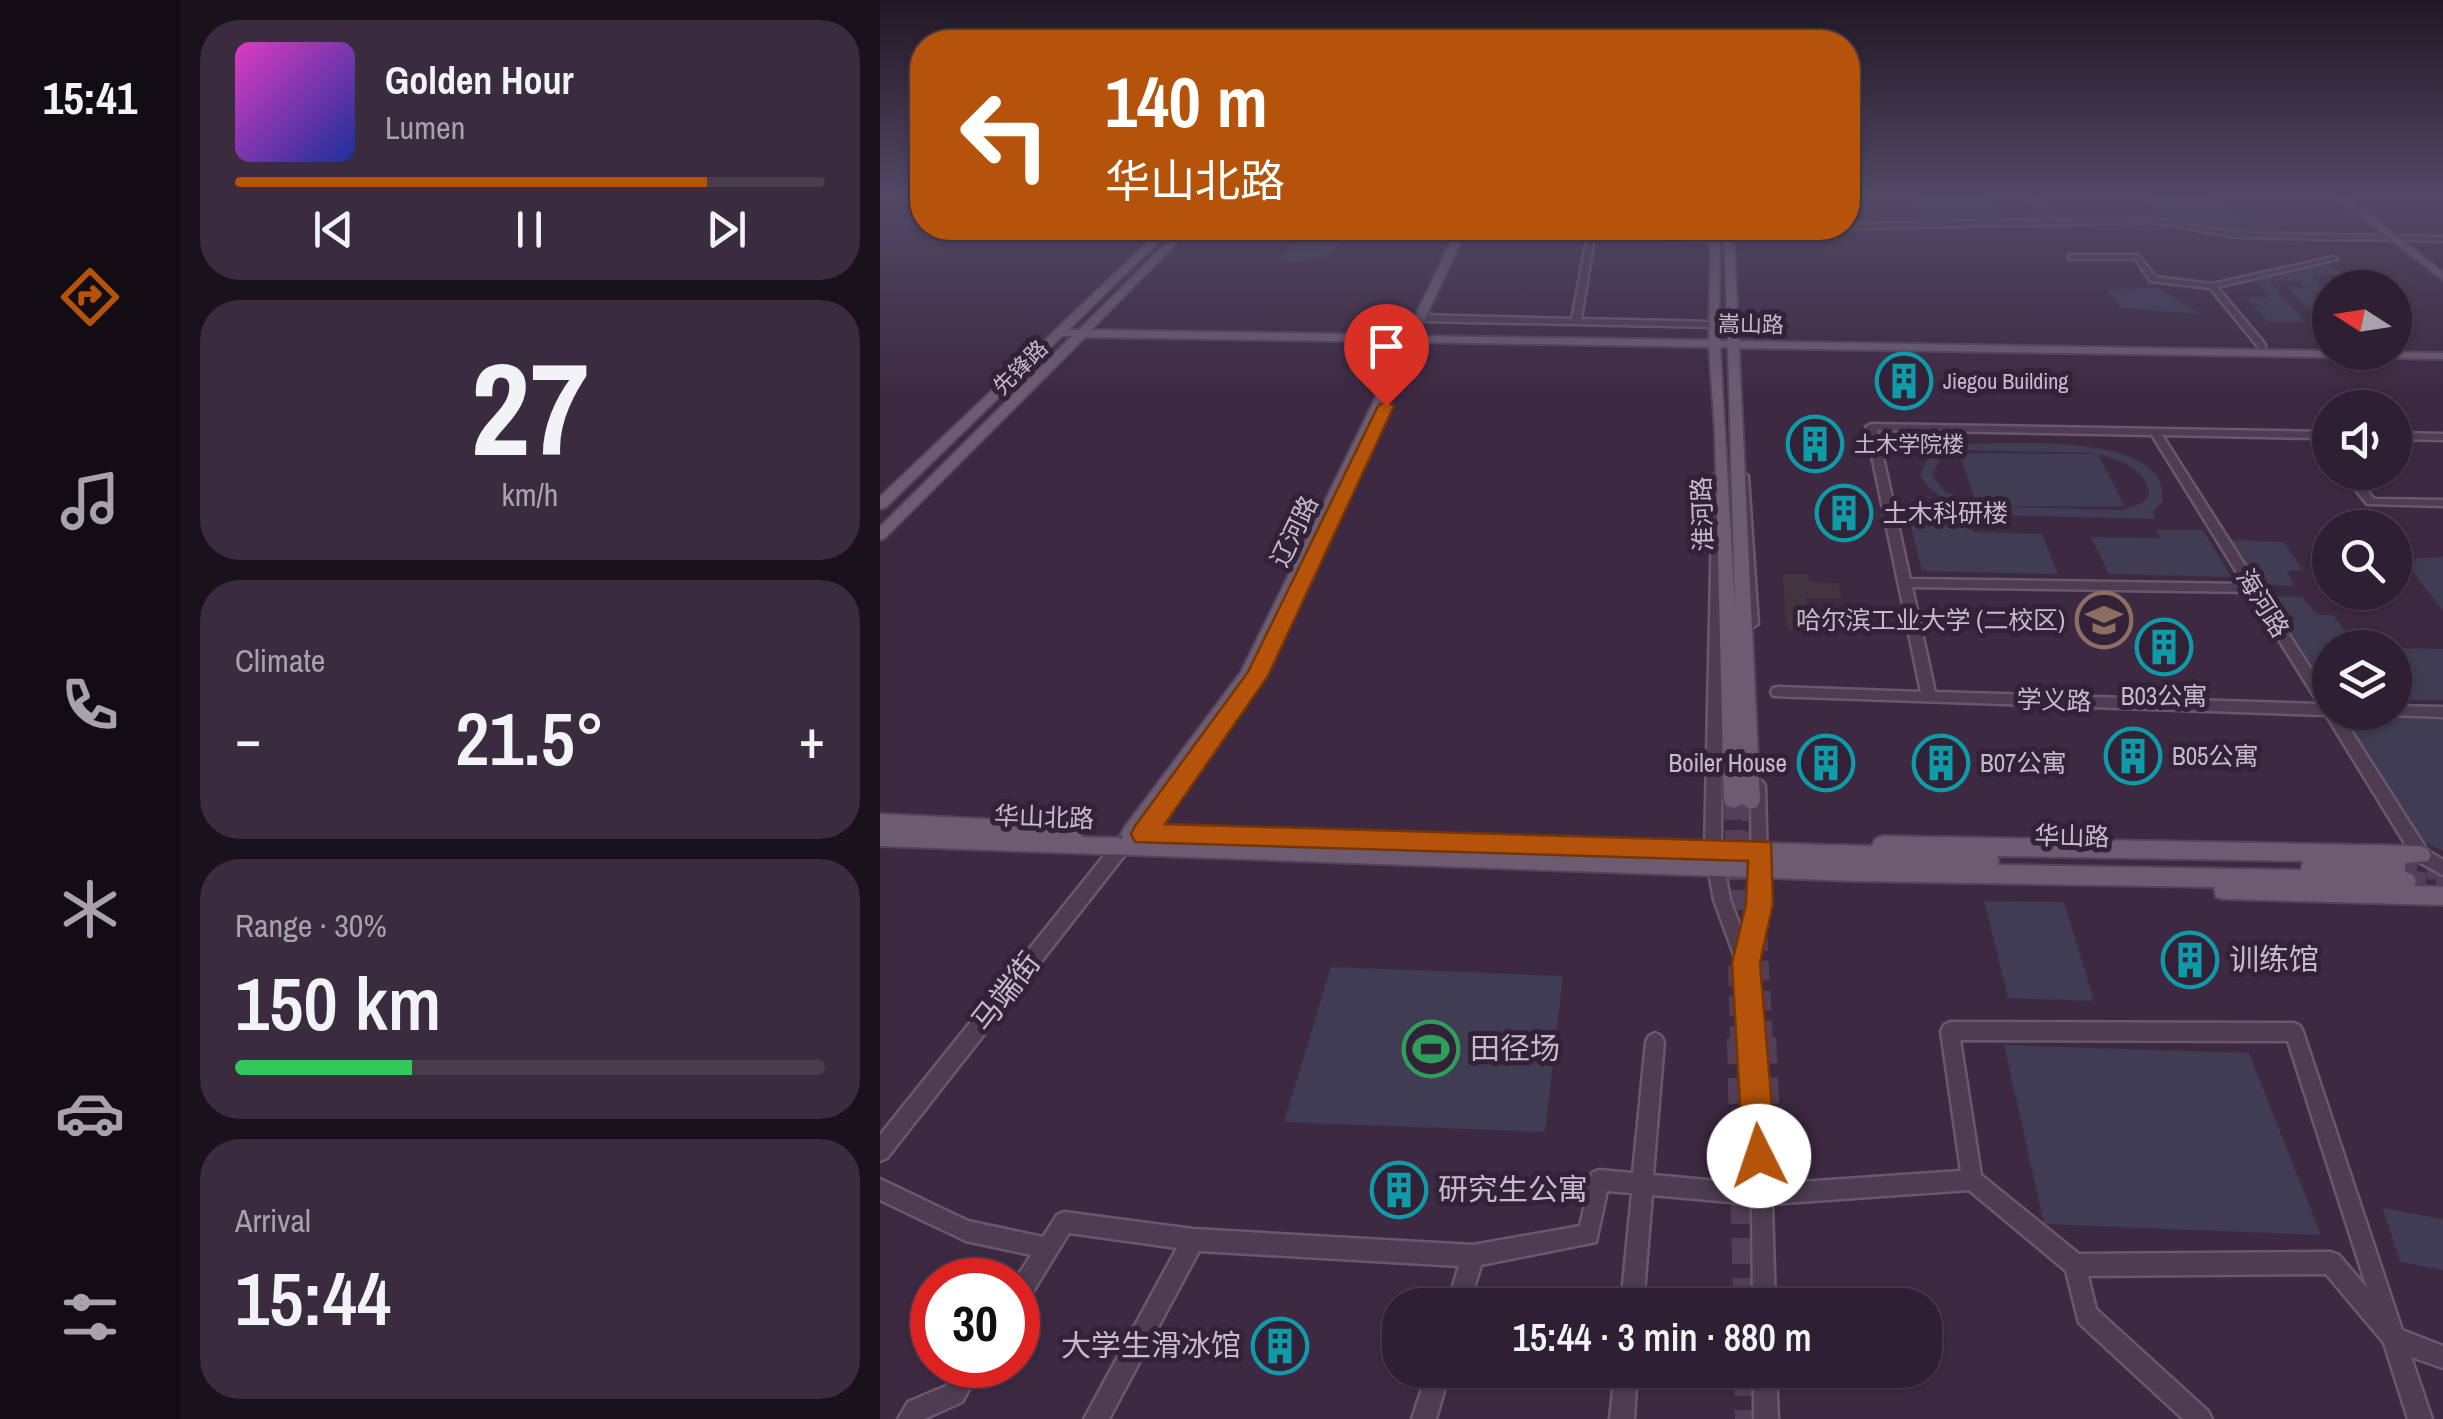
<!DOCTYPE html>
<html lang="en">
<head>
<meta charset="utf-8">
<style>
	:root { --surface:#2e1f32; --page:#3a2c3e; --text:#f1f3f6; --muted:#a7a2ac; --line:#493d4d; --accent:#b45309 }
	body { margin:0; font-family:"Archivo Narrow","Noto Sans SC",sans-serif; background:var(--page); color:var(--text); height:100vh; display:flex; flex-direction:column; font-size:38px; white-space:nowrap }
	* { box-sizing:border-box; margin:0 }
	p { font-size:32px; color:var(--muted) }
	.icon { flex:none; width:55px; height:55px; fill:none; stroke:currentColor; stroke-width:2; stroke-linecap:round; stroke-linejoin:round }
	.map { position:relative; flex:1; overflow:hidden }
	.sheet { display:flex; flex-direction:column; gap:20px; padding:20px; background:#19111c; width:700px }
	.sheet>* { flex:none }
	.top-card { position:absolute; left:30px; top:30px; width:950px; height:210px; border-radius:40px; box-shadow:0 2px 8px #0004,0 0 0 2px var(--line); background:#b45309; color:#fff; overflow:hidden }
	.needle { width:65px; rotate:282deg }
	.tools { position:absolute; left:1432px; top:270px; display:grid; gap:20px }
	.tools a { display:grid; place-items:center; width:100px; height:100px; border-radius:50%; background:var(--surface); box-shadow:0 2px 8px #0004,0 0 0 2px var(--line); font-size:50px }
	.speed { position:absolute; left:30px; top:1258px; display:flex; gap:20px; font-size:50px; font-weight:700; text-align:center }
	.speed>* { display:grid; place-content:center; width:130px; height:130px; border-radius:50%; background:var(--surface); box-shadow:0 2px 8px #0004,0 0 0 2px var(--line); line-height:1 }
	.speed .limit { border:15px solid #d22; background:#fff; color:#111 }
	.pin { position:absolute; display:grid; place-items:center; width:85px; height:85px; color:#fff; margin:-102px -42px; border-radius:50% 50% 50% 0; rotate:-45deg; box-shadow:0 0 10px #0007 }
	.pin .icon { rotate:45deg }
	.me { position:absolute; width:110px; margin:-55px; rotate:356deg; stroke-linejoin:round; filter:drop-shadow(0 0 8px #0008) }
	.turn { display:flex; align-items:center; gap:35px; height:210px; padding:0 30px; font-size:45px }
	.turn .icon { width:130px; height:130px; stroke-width:2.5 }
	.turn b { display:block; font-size:70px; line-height:85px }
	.big { font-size:75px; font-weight:600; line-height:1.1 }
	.sheet .tile { flex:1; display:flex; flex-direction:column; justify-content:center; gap:15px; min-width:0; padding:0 35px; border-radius:40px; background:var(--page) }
	.sheet .dial { align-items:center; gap:0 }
	.dial b { font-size:130px; line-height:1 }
	.song { display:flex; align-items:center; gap:30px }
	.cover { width:120px; height:120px; border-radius:15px; background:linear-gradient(135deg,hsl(310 70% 55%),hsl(230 70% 35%)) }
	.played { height:10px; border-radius:5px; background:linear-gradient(90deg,var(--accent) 80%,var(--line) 80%) }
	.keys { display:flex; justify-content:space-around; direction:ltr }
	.heat { display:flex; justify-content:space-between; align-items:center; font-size:55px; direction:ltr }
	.charge { height:15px; border-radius:8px; background:linear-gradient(90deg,#34c759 30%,var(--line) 0) }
	.trip { position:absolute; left:502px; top:1288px; width:560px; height:100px; border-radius:40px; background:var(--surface); box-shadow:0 2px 8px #0004,0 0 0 2px var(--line); font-weight:600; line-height:100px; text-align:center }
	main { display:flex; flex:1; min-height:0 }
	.dock { display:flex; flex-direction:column; width:180px; justify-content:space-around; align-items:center; background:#120c14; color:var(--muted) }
	.dock .icon { width:70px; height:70px }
	.dock .current { color:var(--accent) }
	.dock b { font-size:45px; color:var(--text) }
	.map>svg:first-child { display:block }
</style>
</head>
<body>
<main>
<nav class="dock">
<b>15:41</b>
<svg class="icon current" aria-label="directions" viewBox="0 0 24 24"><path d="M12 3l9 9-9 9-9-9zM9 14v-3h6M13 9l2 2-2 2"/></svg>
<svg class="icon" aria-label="music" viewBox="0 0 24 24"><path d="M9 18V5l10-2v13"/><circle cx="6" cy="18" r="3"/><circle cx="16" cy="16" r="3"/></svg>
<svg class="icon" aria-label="phone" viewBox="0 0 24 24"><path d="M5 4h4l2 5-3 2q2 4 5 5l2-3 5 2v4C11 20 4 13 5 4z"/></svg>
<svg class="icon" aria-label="climate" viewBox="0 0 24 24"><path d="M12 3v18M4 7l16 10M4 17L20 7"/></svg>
<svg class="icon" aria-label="car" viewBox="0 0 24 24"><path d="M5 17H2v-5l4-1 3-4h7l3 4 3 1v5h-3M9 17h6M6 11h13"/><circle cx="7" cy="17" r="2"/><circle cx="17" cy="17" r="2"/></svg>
<svg class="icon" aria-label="filters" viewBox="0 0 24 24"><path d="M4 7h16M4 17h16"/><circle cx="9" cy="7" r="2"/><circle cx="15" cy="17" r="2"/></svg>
</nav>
<section class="sheet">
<div class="tile">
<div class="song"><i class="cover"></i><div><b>Golden Hour</b><p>Lumen</p></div></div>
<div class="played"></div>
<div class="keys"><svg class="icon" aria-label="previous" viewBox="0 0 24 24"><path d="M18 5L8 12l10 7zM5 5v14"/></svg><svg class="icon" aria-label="pause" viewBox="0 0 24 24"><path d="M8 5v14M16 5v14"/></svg><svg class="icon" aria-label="next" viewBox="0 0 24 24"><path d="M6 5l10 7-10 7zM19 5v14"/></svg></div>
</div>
<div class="tile dial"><b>27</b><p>km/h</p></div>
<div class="tile"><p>Climate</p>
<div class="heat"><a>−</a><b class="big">21.5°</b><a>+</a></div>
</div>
<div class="tile"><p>Range · 30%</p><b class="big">150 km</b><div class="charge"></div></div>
<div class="tile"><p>Arrival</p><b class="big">15:44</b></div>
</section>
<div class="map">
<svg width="1563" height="1419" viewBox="0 0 1563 1419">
	<rect width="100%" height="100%" fill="#3d2942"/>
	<!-- medical -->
	<polygon fill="#43353e" points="903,574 928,574 929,582 959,583 961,598 926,598 929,630 907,630"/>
	<!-- green -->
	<g fill="#3f3c53" fill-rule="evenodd">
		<polygon points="1035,196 1109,196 1122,218 1068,217 1069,222 1046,224 1040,208 1028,208 1038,205"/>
		<polygon points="1265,196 1332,196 1367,232 1284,218"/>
		<path d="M 419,234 L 466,235 C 450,261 428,263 399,261 Z"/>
		<polygon points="1449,262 1462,274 1431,275 1450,296 1450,323 1442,323 1407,287 1426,288 1420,281 1389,281 1425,322 1389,322 1366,297 1390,297 1371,277"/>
		<polygon points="1278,287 1320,314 1240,308 1227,290"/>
		<path d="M 1080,444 C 1121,444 1295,430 1282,502 L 1273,512 L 1276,519 L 1077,514 C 1070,497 1047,494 1040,474 L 1050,454 ZM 1084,450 L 1212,453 L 1215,454 L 1079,453 L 1097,505 L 1065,492 L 1052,475 L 1060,459 ZM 1218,454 C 1240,460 1266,468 1269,494 L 1264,502 L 1242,510 L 1100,506 L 1245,507 Z"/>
		<polygon points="1030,523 1090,524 1093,532 1162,534 1178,574 1042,571"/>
		<polygon points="1276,530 1323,530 1351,577 1229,574 1211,537 1280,538"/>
		<polygon points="1348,540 1404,542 1423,570 1407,571 1414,586 1376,584"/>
		<polygon points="1563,557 1563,611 1523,559"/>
		<polygon points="1382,596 1422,597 1437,615 1453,615 1478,647 1450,648 1450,699"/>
		<polygon points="1515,648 1563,649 1563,700 1515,700"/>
		<polygon points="1457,713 1563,715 1563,851 1535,838"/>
		<polygon points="1104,901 1184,902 1214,1001 1128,998"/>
		<polygon points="451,967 683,976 665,1132 404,1122"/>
		<polygon points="1124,1045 1369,1053 1441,1235 1164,1224"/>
		<polygon points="1503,1208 1563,1219 1563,1270 1520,1262"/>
	</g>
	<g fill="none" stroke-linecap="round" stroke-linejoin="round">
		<!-- major-tunnel-far1 -->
		<g stroke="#523f57" stroke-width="20" stroke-dasharray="20 10" stroke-linecap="butt">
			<polyline points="854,800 858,940"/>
			<polyline points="870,801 873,860"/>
			<polyline points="1517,868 1563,870"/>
			<polyline points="1526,881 1563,883"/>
			<polyline points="877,931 883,1041"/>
			<polyline points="858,966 860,1041"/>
		</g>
		<!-- major-tunnel -->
		<g stroke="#523f57" stroke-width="26" stroke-dasharray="26 14" stroke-linecap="butt">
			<polyline points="860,1038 866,1305"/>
			<polyline points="883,1038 889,1160"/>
			<polyline points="867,1370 868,1419"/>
		</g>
		<!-- minor casing -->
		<g stroke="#69586c" stroke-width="5">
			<g id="minor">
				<polygon points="1149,196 1155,196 1173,220 1274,218 1354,233 1515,236 1519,238 1515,240 1354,237 1274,222 849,231 845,229 968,228 968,224 1166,220"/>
				<polygon points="703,228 710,228 714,235 852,237 852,241 849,241 714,239 701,319 834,322 838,325 837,327 541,321 537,318 541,315 692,319 707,239 302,235 298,233 302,231 706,235"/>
				<polygon points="1521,236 1563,237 1563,241 1524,240 1521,240"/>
				<polygon points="1192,255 1258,255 1276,277 1332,284 1453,257 1457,259 1337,287 1385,344 1385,348 1379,348 1330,288 1270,281 1256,259 1189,259 1189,255"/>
				<path d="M 991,424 L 1450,432 L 1450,438 L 1443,438 L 1450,447 L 1450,456 L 1446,455 L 1432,438 L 1282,435 L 1450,699 L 1450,712 L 1459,712 L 1547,850 L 1563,860 L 1563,875 L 1535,860 L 1446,715 L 893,696 L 891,692 L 893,688 L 898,687 L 1041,692 L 986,427 ZM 997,430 L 1272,435 L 1364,584 L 1030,579 ZM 1032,587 L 1369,592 L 1439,704 L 1055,692 Z"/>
				<polygon points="1515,433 1563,434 1563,440 1515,439"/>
				<polygon points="1461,472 1472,472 1494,499 1563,500 1563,506 1487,504"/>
				<path d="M 838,473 L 843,476 L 841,849 L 850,900 L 864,936 L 872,905 L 871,786 L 873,782 L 878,780 L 883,782 L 885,786 L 888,905 L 875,963 L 891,1184 L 1081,1171 L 1061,1031 L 1064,1025 L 1070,1022 L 1414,1023 L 1420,1026 L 1423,1032 L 1522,1330 L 1563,1346 L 1563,1368 L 1531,1357 L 1552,1419 L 1528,1419 L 1504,1343 L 1446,1274 L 1208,1276 L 1216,1309 L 1328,1411 L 1332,1419 L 1303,1419 L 1199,1323 L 1186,1271 L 1089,1190 L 892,1204 L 895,1305 L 873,1305 L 872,1204 L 772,1195 L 763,1305 L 741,1305 L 752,1193 L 727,1191 L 716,1242 L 601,1265 L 589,1305 L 567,1305 L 579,1266 L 319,1251 L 229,1419 L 204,1419 L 297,1248 L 189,1233 L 146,1303 L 138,1306 L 138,1280 L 135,1280 L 151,1255 L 86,1241 L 0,1200 L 0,1179 L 88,1221 L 163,1237 L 177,1215 L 184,1212 L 313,1229 L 593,1245 L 700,1226 L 712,1173 L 719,1170 L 753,1173 L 766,1042 L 769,1036 L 775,1033 L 781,1036 L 784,1042 L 773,1175 L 871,1184 L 857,963 L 834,900 L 825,849 L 833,476 ZM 1080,1040 L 1408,1041 L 1487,1288 L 1459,1255 L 1451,1252 L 1199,1254 L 1101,1175 Z"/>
				<polygon points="863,473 868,476 878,624 872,628 866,624 858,476"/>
				<polygon points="1515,706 1563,707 1563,717 1510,715 1509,712 1515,712"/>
				<polygon points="245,835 251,837 253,842 251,847 7,1158 0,1161 0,1135 239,837"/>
				<polygon points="79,1365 103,1365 82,1402 44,1419 18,1419 28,1402 66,1386"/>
				<polygon points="548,1370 570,1370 556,1419 532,1419"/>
				<polygon points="735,1370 757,1370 754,1419 730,1419"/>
				<polygon points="874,1370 896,1370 898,1419 874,1419"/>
			</g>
		</g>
		<!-- major casing -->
		<g stroke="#544458" stroke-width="4">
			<g id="major">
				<polygon points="1455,196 1464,196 1563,272 1563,280"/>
				<path d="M 283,228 L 293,228 L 188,330 L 199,330 L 302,228 L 311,228 L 211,330 L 526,335 L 578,228 L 587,228 L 537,336 L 829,340 L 831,228 L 840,228 L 839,336 L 840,341 L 848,341 L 844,228 L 853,228 L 859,341 L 1563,353 L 1563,359 L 859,348 L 880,801 L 877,807 L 870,809 L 862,804 L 854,808 L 847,806 L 844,800 L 835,433 L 829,347 L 534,342 L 376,675 L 259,838 L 303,840 L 300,835 L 303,829 L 310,827 L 992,846 L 995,839 L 1002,836 L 1541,846 L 1548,849 L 1551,855 L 1548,861 L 1525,863 L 1525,872 L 1533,875 L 1536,881 L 1534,886 L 1563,887 L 1563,905 L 1343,899 L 1336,897 L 1334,887 L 974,881 L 0,846 L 0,814 L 194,823 L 201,825 L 204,831 L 201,837 L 243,838 L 241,834 L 244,828 L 361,672 L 523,342 L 205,337 L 5,538 L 0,540 L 0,527 L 192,336 L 182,336 L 5,508 L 0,509 L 0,497 ZM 840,347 L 848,347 L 855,608 ZM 682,853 L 1002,864 L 974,863 ZM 1117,856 L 1423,861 L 1421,870 L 1117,865 L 1119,861 Z"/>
			</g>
		</g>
		<!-- minor -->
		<use href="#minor" fill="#4e3d51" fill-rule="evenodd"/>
		<!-- major -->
		<use href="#major" fill="#6d5b71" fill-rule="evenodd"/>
	</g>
	<!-- sky -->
	<linearGradient id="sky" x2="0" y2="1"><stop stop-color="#221724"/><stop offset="0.5" stop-color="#514965"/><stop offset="1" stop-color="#514965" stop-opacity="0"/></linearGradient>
	<rect width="1563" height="394" fill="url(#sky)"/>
	<!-- route -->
	<polygon fill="#b45309" stroke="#753606" stroke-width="2.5" points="506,401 514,406 388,676 285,824 891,842 893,904 880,963 896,1156 891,1168 879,1173 868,1168 863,1156 852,963 866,904 868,861 255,842 251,834 255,826 368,672 498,406"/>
	<!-- icons -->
	<defs>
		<g id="building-ring" transform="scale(2.875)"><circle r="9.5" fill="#332237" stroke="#0f9aa8" stroke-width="1.5"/><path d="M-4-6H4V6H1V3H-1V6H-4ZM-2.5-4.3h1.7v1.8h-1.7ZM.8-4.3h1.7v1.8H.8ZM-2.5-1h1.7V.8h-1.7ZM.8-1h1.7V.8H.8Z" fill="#0f9aa8"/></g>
		<g id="university-ring" transform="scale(2.875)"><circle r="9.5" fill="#332237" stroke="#8d6e63" stroke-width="1.5"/><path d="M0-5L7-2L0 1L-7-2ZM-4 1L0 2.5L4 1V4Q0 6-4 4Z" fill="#8d6e63"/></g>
		<g id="stadium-ring" transform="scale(2.875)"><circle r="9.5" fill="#332237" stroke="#2e9e5b" stroke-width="1.5"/><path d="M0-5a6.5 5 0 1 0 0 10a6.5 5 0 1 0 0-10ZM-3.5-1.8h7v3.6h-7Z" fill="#2e9e5b"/></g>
	</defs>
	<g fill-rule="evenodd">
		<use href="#building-ring" x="1024" y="381"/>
		<use href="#building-ring" x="935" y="444"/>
		<use href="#building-ring" x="964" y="513"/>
		<use href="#university-ring" x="1224" y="620"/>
		<use href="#building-ring" x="1284" y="647"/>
		<use href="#building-ring" x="1253" y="756"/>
		<use href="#building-ring" x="946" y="763"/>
		<use href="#building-ring" x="1061" y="763"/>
		<use href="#building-ring" x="1310" y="960"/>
		<use href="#stadium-ring" x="551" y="1049"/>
		<use href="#building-ring" x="519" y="1190"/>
		<use href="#building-ring" x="400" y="1346"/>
	</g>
	<g text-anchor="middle" stroke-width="10" stroke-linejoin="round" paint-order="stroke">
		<!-- far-street labels -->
		<g font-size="22" fill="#c9bacb" stroke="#332237">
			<text transform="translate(871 324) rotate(1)" y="8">嵩山路</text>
			<text transform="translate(140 367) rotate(-45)" y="8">先锋路</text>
		</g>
		<!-- far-poi labels -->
		<g font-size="22" fill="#c9bacb" stroke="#332237" text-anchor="start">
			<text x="1063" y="389">Jiegou Building</text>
			<text x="974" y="452">土木学院楼</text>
		</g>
		<!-- poi labels -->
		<g font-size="25" fill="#c9bacb" stroke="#332237" text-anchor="start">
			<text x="1003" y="522">土木科研楼</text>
			<text x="1185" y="629" text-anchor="end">哈尔滨工业大学 (二校区)</text>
			<text x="1284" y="705" text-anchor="middle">B03公寓</text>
			<text x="1292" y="765">B05公寓</text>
			<text x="907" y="772" text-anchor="end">Boiler House</text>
			<text x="1100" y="772">B07公寓</text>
		</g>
		<!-- street labels -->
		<g font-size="25" fill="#c9bacb" stroke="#332237">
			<text transform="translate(822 514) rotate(-92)" y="9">淮河路</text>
			<text transform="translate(414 531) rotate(-64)" y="9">辽河路</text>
			<text transform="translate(1383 603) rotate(58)" y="9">海河路</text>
			<text transform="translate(1174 700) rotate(2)" y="9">学义路</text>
			<text transform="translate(164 817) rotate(2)" y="9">华山北路</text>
			<text transform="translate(1192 836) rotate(1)" y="9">华山路</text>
		</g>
		<!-- near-poi labels -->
		<g font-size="30" fill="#c9bacb" stroke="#332237" text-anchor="start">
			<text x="1349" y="970">训练馆</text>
			<text x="590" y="1059">田径场</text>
			<text x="558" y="1200">研究生公寓</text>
			<text x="361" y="1356" text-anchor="end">大学生滑冰馆</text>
		</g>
		<!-- near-street labels -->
		<g font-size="30" fill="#c9bacb" stroke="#332237">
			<text transform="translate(126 992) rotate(-52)" y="10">马端街</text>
		</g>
	</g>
</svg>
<div class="tools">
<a><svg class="needle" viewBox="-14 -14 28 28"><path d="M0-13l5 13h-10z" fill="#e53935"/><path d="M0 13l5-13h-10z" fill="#a7a2ac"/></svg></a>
<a><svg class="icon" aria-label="sound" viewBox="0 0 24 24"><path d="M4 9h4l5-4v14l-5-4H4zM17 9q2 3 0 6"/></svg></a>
<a><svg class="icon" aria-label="search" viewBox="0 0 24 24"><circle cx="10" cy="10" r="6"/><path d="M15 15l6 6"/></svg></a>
<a><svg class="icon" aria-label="layers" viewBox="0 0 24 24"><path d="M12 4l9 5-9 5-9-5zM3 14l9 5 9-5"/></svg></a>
</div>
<div class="speed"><div class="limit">30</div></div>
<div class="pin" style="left:506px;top:406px;background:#d93025"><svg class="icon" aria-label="arrive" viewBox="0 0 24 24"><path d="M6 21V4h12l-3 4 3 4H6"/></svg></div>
<svg class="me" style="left:879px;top:1156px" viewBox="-20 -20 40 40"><circle r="19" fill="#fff"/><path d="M0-13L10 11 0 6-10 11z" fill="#b45309"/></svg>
<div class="trip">15:44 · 3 min · 880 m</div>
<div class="top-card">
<div class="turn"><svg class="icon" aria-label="left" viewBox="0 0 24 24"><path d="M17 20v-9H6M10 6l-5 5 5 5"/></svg><div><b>140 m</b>华山北路</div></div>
</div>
</div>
</main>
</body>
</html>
